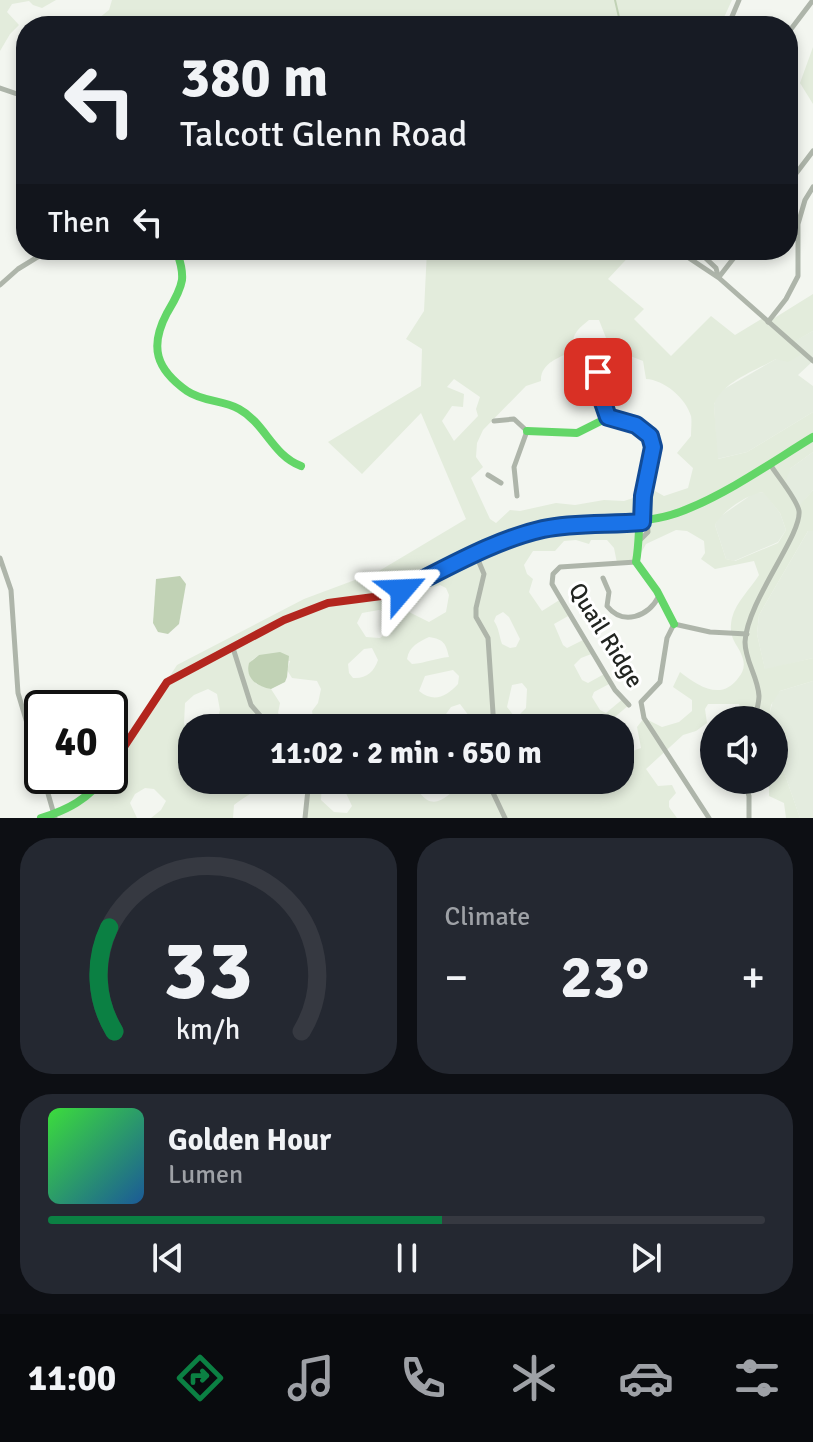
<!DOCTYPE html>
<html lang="en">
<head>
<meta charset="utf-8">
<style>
	:root { --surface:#171b24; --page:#242831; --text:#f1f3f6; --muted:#9ea1a6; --line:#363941; --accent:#0b8043 }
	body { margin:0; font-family:Signika,sans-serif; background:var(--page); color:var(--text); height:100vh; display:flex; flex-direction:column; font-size:30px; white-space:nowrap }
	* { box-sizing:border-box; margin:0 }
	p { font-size:26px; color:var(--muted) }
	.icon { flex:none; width:44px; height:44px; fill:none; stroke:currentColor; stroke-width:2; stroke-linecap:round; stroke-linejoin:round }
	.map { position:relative; height:818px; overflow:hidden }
	.details { display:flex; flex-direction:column; gap:20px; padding:20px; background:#0d0f14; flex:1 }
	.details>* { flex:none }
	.hud { position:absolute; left:16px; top:16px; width:782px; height:244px; border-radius:32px; box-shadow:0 4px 12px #0003; background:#171b24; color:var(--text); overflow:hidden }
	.controls { position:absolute; left:700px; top:706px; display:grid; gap:16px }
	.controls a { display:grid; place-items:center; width:88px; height:88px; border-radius:50%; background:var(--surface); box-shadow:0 4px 12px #0003; font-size:40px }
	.speed { position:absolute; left:24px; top:690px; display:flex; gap:16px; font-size:40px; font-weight:700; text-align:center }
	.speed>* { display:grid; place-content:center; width:104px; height:104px; border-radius:50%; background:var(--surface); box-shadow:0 4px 12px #0003; line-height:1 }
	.speed .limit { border:4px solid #111; border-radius:12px; background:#fff; color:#111 }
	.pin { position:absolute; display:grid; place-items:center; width:68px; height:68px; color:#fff; margin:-34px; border-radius:16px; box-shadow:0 4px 12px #0006 }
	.me { position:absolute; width:88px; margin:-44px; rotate:64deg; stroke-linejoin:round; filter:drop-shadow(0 0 6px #0008) }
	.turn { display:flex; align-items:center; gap:28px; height:168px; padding:0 32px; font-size:36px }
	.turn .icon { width:104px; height:104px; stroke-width:2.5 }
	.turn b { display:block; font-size:56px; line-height:68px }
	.then { display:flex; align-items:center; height:76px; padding:0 32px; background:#0003; gap:16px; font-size:30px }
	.big { font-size:60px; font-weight:700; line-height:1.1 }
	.details .tile { flex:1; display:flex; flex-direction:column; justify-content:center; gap:12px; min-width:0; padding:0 28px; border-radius:32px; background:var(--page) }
	.details .dial { align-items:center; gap:0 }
	.dial svg { height:208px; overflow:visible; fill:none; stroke:var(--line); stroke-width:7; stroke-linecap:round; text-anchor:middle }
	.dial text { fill:var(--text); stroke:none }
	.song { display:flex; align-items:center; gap:24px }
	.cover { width:96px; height:96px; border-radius:12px; background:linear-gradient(135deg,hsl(120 70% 55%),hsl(210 70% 35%)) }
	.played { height:8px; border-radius:4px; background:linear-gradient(90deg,var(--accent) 55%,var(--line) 55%) }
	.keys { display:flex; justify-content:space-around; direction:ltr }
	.heat { display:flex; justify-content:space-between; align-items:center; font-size:44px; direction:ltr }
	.details .tiles { flex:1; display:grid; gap:20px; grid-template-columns:1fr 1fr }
	.tile:last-child { grid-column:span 2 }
	.trip { position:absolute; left:178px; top:714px; width:456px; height:80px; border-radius:32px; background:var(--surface); box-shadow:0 4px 12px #0003; font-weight:700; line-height:80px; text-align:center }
	.menu { display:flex; height:128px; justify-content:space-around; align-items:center; background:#090b0e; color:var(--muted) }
	.menu .icon { width:56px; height:56px }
	.menu .on { color:var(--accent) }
	.menu b { font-size:36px; color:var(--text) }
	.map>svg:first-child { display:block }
</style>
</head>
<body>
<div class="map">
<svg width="813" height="818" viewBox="0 0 813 818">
	<rect width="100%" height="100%" fill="#f3f6f0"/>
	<!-- built -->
	<g fill="#e4ecdf">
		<polygon points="813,331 813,361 798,375 813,386 813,412 747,452 717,459 714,405 716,397 724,389 776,359 782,359 791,343"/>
		<polygon points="813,452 813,490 798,508 781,482 791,468"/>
		<polygon points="764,492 780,513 786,530 778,542 734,561 726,559 715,525 718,518 754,493"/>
		<polygon points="808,531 813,531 813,658 765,670 757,634 759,615"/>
		<polygon points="813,681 813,818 800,818 774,743 774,720 769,720 769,716 774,696 780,691"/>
	</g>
	<!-- green -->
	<g fill="#e3ecdc" fill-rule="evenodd">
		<polygon points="0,0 56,0 42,8 33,5 29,1 12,4 7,12 19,25 10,34 0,51"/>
		<polygon points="112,0 732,0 720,26 89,26 109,10"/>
		<polygon points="813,47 813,104 800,83"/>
		<path d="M 427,250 L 635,250 L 608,279 L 644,309 L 634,319 L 671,356 L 711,316 L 735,335 L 763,318 L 768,322 L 813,294 L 813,331 L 792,343 L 804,353 L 788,362 L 776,359 C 757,370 721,382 714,405 L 718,459 L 747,452 L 813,412 L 813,452 L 791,468 L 786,480 L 781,483 L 798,507 L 813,490 L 813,531 L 808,531 L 759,615 L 757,634 L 765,669 L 813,658 L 813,681 L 780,691 L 771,705 L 769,720 L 743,720 L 739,704 L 708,704 L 705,709 L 707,723 L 696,731 L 683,735 L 646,769 L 658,786 L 672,785 L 676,793 L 669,801 L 669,807 L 677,818 L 305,818 L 310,787 C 270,783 267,781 234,805 L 233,818 L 151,818 L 161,810 L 166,801 L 154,789 L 145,788 L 135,794 L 130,803 L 137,818 L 41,818 L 68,809 L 105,776 L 110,776 L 110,768 L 177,665 L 304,599 L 379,571 L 466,519 L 421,413 L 362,474 L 328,442 L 421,386 L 422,349 L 406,339 L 424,311 ZM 589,320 L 599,320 L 610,348 L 643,361 L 646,379 C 664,380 685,397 691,416 C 692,421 691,430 691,436 L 677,453 L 693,468 L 688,488 L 664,496 L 655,491 L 624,501 L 604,500 L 575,505 L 556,503 L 520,511 L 510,510 L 496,523 L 490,519 L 471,478 L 483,467 L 476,457 L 477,443 L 483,430 L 526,386 L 541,381 C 540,363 560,357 574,351 C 570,335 578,329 589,320 ZM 454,379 L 480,397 L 476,409 L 478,416 L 454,441 L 442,421 L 452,406 L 463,407 L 464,394 L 447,387 ZM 763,492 L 780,513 L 786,530 L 778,543 L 735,561 L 726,559 L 715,525 C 722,511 748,494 763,492 ZM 676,530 L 687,531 L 704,541 L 705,553 L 701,559 L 715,569 L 754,561 L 759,575 C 751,588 736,602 732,618 C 727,640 739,644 743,659 C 745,666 743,672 739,677 C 722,702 698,686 680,672 L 673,687 L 692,700 L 692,711 L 679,722 L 662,727 L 644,718 L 637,727 L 641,748 L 630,752 L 620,739 L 620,780 L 536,780 C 532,788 526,793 516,791 L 512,780 L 459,780 L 461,783 C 448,796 434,812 420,793 L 425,785 L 439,780 L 344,780 L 345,791 L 352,806 L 347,813 L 334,812 L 321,800 L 322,780 L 192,780 L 192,730 L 184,724 L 185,703 L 194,695 L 208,689 L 217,694 L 220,710 L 218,717 L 206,721 L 199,728 L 290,728 L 278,713 L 280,703 L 271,689 L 256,684 L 252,660 L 259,655 L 290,661 L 287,670 L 292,678 L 317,681 L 321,689 L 318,703 L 312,711 L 315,728 L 436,728 L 451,707 L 460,704 L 472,720 L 473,728 L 543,728 L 543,725 L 556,725 L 563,728 L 613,728 L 616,716 L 629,705 L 624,698 L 606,713 L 600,710 L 592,697 L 594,692 L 611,683 L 606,673 L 588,683 L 582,680 L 574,665 L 581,658 L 594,653 L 585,639 L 567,648 L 563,645 L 554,624 L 570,615 L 561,599 L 542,611 L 529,592 L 533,579 L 527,574 L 524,565 L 533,551 L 555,551 L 564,541 L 576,540 L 589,544 L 591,540 L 607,540 L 614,548 L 617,563 L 636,562 L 646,544 ZM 440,585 L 446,588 L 449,595 L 446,612 L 429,622 L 409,612 L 408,608 L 411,602 L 418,602 L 430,588 ZM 379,610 L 388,612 L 391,625 L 389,631 L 380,638 L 366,637 L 357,623 L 362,613 ZM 503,612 L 509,617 L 520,639 L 516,647 L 510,648 L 502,644 C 499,636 499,628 494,621 L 496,616 ZM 429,637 C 444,639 446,644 449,657 C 436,658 426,663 412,664 L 407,659 C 409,646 419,642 429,637 ZM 372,648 L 378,660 C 374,672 366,679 353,678 L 349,673 L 348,664 L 364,649 ZM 453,670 L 459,676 L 458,684 C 446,697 434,703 419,691 L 425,676 ZM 522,683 L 527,689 L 526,708 L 519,715 L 514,716 L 507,707 L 512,685 Z"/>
		<polygon points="774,743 800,818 786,818 784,803 769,796 769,780 774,780"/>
	</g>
	<!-- water -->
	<g fill="#c1d2b5">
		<polygon points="180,576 186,584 179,624 168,634 158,632 153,623 156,579"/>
		<path d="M 280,652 L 289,656 L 287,677 L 285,682 L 271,689 C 257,687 245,678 249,663 L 259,655 Z"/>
	</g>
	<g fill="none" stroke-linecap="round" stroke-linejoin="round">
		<!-- stream -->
		<polyline stroke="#c1d2b5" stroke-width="2" points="615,0 621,26"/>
		<!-- street -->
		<g stroke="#aeb5aa" stroke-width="5">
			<polyline points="728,26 739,0"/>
			<polyline points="788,33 813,0"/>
			<polyline points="0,88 26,97"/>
			<polyline points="788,184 813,151"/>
			<polyline points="677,250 719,278 813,361"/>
			<polyline points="697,250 716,268 718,276"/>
			<polyline points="719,277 740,250"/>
			<polyline points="0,285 18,269 49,250"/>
			<polyline points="768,322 786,299 798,276 798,224 805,200 813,187"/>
			<path d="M 608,417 C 597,392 592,376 610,354"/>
			<polyline points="494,421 514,419 527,431 514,467 517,496"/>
			<polyline points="488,475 501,483"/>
			<polyline points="641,539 648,532 647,521"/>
			<polyline points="476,555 484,574 476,608 476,617 488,638 494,728"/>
			<polyline points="0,558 11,590 18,693 42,773"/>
			<path d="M 603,578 L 609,592 L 607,606 C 623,626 648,617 659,596"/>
			<polyline points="233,648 251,705 271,728"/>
			<polyline points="629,705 615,690 556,591 552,584 553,574 560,567 636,562"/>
			<path d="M 755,720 C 756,712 759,703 759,696 C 758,677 745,661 745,642 C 747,601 802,535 799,511 C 797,499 777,476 770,464"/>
			<polyline points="43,776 55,818"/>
			<polyline points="487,780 505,818"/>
			<polyline points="744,780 749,796 749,818"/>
			<polyline points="305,818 309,780"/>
			<polyline points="709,818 644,718 641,702 660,682 667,638 674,624 710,632 747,634"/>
		</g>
		<!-- fast -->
		<g stroke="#63d668" stroke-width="8">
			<path d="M 176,250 C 180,260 183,269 182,280 C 180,292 173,303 167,313 C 149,347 156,369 187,391 C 203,402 223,400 239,409 C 265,423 272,455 301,466"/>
			<path d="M 527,431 L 577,433 L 611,416 C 670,428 649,455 642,498 C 638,519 640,541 636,562 L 657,591 L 674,624"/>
			<path d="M 410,585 C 457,563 506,534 558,526 C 601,520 644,527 685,510 C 730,492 772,462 813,437"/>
			<path d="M 41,818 C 68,810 88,799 105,776"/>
		</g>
		<!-- jam -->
		<polyline stroke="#b3261e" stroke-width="8" points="110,768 167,682 284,620 328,603 389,595 410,585"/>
	</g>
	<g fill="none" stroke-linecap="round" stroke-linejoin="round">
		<!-- route casing -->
		<g stroke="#114b97" stroke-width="20">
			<path id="route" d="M 402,590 C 447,568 494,540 543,529 C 575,522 609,525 642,522 L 643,496 L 653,447 L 650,436 L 636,425 L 608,417 L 598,388 L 598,372"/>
		</g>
		<!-- route -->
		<use href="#route" stroke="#1a73e8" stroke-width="14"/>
	</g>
	<g text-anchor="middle" stroke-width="6" stroke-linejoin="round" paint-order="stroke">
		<!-- street labels -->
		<g font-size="24" fill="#222521" stroke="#fff">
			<text transform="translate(606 635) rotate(58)" y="8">Quail Ridge</text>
		</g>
	</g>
</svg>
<div class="controls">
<a><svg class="icon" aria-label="sound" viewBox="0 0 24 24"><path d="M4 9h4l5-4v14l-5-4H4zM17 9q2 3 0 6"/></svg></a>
</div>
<div class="speed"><div class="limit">40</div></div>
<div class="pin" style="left:598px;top:372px;background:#d93025"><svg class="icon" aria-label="arrive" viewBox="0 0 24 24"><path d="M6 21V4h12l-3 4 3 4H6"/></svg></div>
<svg class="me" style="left:402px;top:590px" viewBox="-20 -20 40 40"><path d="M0-17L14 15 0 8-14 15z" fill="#1a73e8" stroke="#fff" stroke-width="4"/></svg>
<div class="trip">11:02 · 2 min · 650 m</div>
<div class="hud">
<div class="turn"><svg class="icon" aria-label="left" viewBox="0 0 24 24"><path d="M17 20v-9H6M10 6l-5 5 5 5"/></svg><div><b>380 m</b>Talcott Glenn Road</div></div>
<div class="then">Then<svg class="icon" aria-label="left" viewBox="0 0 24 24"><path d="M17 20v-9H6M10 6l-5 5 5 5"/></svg></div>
</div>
</div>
<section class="details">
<div class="tiles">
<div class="tile dial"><svg viewBox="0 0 100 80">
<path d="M14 69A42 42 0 1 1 86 69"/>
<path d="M14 69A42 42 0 0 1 12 29" stroke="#0b8043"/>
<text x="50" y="56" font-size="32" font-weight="700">33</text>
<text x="50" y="72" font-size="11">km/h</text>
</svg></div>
<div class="tile"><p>Climate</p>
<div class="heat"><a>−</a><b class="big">23°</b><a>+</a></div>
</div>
<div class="tile">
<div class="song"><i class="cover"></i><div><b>Golden Hour</b><p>Lumen</p></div></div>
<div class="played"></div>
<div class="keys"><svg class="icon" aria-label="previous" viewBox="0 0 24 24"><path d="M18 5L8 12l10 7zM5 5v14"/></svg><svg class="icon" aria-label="pause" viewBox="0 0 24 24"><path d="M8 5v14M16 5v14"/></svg><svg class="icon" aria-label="next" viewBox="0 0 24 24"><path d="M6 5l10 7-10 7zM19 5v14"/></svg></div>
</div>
</div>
</section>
<nav class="menu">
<b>11:00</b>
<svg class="icon on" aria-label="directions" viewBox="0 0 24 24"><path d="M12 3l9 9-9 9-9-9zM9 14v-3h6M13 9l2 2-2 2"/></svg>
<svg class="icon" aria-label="music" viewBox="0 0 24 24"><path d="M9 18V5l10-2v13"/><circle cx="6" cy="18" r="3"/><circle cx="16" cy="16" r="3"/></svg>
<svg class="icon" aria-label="phone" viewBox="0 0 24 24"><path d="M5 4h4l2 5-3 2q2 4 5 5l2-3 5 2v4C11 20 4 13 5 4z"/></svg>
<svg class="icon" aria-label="climate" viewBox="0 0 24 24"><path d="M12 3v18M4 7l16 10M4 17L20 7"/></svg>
<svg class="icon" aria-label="car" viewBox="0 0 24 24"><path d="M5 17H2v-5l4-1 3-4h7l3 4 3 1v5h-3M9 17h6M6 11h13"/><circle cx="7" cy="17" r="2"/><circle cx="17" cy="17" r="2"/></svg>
<svg class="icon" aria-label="filters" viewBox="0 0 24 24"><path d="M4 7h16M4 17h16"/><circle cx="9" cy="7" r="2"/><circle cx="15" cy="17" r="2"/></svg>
</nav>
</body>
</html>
